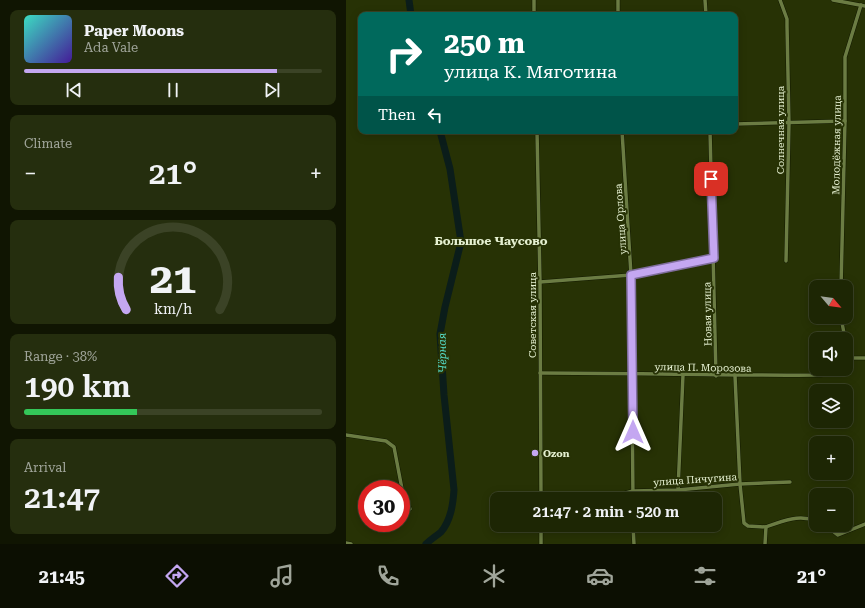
<!DOCTYPE html>
<html lang="en">
<head>
<meta charset="utf-8">
<style>
	:root { --surface:#1d2604; --page:#252e0e; --text:#f1f3f6; --muted:#a0a59a; --line:#3b4326; --accent:#c4a7f1 }
	body { margin:0; font-family:"Roboto Serif",serif; background:var(--page); color:var(--text); height:100vh; display:flex; flex-direction:column; font-size:15px; white-space:nowrap }
	* { box-sizing:border-box; margin:0 }
	p { font-size:13px; color:var(--muted) }
	.icon { flex:none; width:22px; height:22px; fill:none; stroke:currentColor; stroke-width:2; stroke-linecap:round; stroke-linejoin:round }
	.map { position:relative; flex:1; overflow:hidden }
	.panel { display:flex; flex-direction:column; gap:10px; padding:10px; background:#101502; width:346px }
	.panel>* { flex:none }
	.guide { position:absolute; left:12px; top:12px; width:380px; height:122px; border-radius:8px; box-shadow:0 2px 10px #0003,0 0 0 1px var(--line); background:#00695c; color:#fff; overflow:hidden }
	.needle { width:26px; rotate:119deg }
	.buttons { position:absolute; left:463px; top:280px; display:grid; gap:8px }
	.buttons a { display:grid; place-items:center; width:44px; height:44px; border-radius:8px; background:var(--surface); box-shadow:0 2px 10px #0003,0 0 0 1px var(--line); font-size:20px }
	.speed { position:absolute; left:12px; top:480px; display:flex; gap:8px; font-size:20px; font-weight:700; text-align:center }
	.speed>* { display:grid; place-content:center; width:52px; height:52px; border-radius:50%; background:var(--surface); box-shadow:0 2px 10px #0003,0 0 0 1px var(--line); line-height:1 }
	.speed .limit { border:6px solid #d22; background:#fff; color:#111 }
	.pin { position:absolute; display:grid; place-items:center; width:34px; height:34px; color:#fff; margin:-17px; border-radius:8px; box-shadow:0 2px 6px #0006 }
	.me { position:absolute; width:44px; margin:-22px; rotate:0deg; stroke-linejoin:round; filter:drop-shadow(0 0 3px #0008) }
	.turn { display:flex; align-items:center; gap:14px; height:84px; padding:0 20px; font-size:18px }
	.turn .icon { width:52px; height:52px; stroke-width:2.5 }
	.turn b { display:block; font-size:28px; line-height:34px }
	.then { display:flex; align-items:center; height:38px; padding:0 20px; background:#0003; gap:8px; font-size:15px }
	.big { font-size:30px; font-weight:600; line-height:1.1 }
	.panel .tile { flex:1; display:flex; flex-direction:column; justify-content:center; gap:6px; min-width:0; padding:0 14px; border-radius:8px; background:var(--page) }
	.panel .dial { align-items:center; gap:0 }
	.dial svg { height:104px; overflow:visible; fill:none; stroke:var(--line); stroke-width:7; stroke-linecap:round; text-anchor:middle }
	.dial text { fill:var(--text); stroke:none }
	.song { display:flex; align-items:center; gap:12px }
	.cover { width:48px; height:48px; border-radius:6px; background:linear-gradient(135deg,hsl(170 70% 55%),hsl(260 70% 35%)) }
	.played { height:4px; border-radius:2px; background:linear-gradient(90deg,var(--accent) 85%,var(--line) 85%) }
	.keys { display:flex; justify-content:space-around; direction:ltr }
	.heat { display:flex; justify-content:space-between; align-items:center; font-size:22px; direction:ltr }
	.charge { height:6px; border-radius:3px; background:linear-gradient(90deg,#34c759 38%,var(--line) 0) }
	.trip { position:absolute; left:144px; top:492px; width:232px; height:40px; border-radius:8px; background:var(--surface); box-shadow:0 2px 10px #0003,0 0 0 1px var(--line); font-weight:600; line-height:40px; text-align:center }
	.dock { display:flex; height:64px; justify-content:space-around; align-items:center; background:#0c0f02; color:var(--muted) }
	.dock .icon { width:28px; height:28px }
	.dock .on { color:var(--accent) }
	.dock b { font-size:18px; color:var(--text) }
	main { display:flex; flex:1; min-height:0 }
	.map>svg:first-child { display:block }
</style>
</head>
<body>
<main>
<section class="panel">
<div class="tile">
<div class="song"><i class="cover"></i><div><b>Paper Moons</b><p>Ada Vale</p></div></div>
<div class="played"></div>
<div class="keys"><svg class="icon" aria-label="previous" viewBox="0 0 24 24"><path d="M18 5L8 12l10 7zM5 5v14"/></svg><svg class="icon" aria-label="pause" viewBox="0 0 24 24"><path d="M8 5v14M16 5v14"/></svg><svg class="icon" aria-label="next" viewBox="0 0 24 24"><path d="M6 5l10 7-10 7zM19 5v14"/></svg></div>
</div>
<div class="tile"><p>Climate</p>
<div class="heat"><a>−</a><b class="big">21°</b><a>+</a></div>
</div>
<div class="tile dial"><svg viewBox="0 0 100 80">
<path d="M14 69A42 42 0 1 1 86 69"/>
<path d="M14 69A42 42 0 0 1 8 44" stroke="#c4a7f1"/>
<text x="50" y="56" font-size="32" font-weight="700">21</text>
<text x="50" y="72" font-size="11">km/h</text>
</svg></div>
<div class="tile"><p>Range · 38%</p><b class="big">190 km</b><div class="charge"></div></div>
<div class="tile"><p>Arrival</p><b class="big">21:47</b></div>
</section>
<div class="map">
<svg width="519" height="544" viewBox="0 0 519 544">
	<rect width="100%" height="100%" fill="#273205"/>
	<g fill="none" stroke-linecap="round" stroke-linejoin="round">
		<!-- river -->
		<g stroke="#0b1d1a" stroke-width="7">
			<polyline points="63,0 65,15"/>
			<path d="M 80,544 C 84,540 90,536 95,532 C 105,520 107,504 108,490 L 98,395 L 94,334 L 99,307 L 115,242 L 104,169 L 94,131"/>
		</g>
		<!-- minor casing -->
		<g stroke="#121900" stroke-width="4.5">
			<g id="minor">
				<polyline points="188,0 188,15"/>
				<polyline points="272,0 272,15"/>
				<polyline points="359,0 360,15"/>
				<polyline points="434,0 441,19 441,26 443,123 440,261"/>
				<polyline points="487,0 519,6"/>
				<polyline points="389,124 499,121"/>
				<polyline points="191,131 194,282 195,499"/>
				<polyline points="276,131 285,275 287,499"/>
				<polyline points="364,131 370,376"/>
				<polyline points="194,282 285,275 368,258"/>
				<polyline points="495,287 499,121 499,57 515,5"/>
				<polyline points="495,317 499,339"/>
				<polyline points="500,344 501,358"/>
				<polyline points="501,358 519,358"/>
				<path d="M 194,373 C 288,373 381,376 475,375 L 485,374 L 494,369"/>
				<polyline points="389,376 394,484 398,523 402,526 420,527 419,544"/>
				<polyline points="0,435 40,441 48,447 56,489 64,509"/>
				<polyline points="332,490 337,375"/>
				<polyline points="257,499 287,491 332,490 394,484 444,482"/>
				<polyline points="195,525 195,544"/>
				<polyline points="287,525 288,544"/>
				<polyline points="479,525 492,535 519,524"/>
				<path d="M 420,527 C 436,521 453,514 470,521"/>
				<polyline points="0,543 5,544"/>
			</g>
		</g>
		<!-- minor -->
		<use href="#minor" stroke="#6b7c43" stroke-width="3.5"/>
	</g>
	<g fill="none" stroke-linecap="round" stroke-linejoin="round">
		<!-- route casing -->
		<g stroke="#7f6d9d" stroke-width="10">
			<polyline id="route" points="287,432 285,275 368,258 365,179"/>
		</g>
		<!-- route -->
		<use href="#route" stroke="#c4a7f1" stroke-width="7"/>
	</g>
	<!-- markers -->
	<circle fill="#c4a7f1" stroke="#273205" stroke-width="1.5" cx="189" cy="453" r="4"/>
	<g text-anchor="middle" stroke-width="4" stroke-linejoin="round" paint-order="stroke">
		<!-- street labels -->
		<g font-size="10" fill="#e5f0d1" stroke="#273205">
			<text transform="translate(434 130) rotate(-90)" y="4">Солнечная улица</text>
			<text transform="translate(490 145) rotate(-89)" y="4">Молодёжная улица</text>
			<text transform="translate(274 219) rotate(-94)" y="4">улица Орлова</text>
			<text transform="translate(361 314) rotate(-91)" y="4">Новая улица</text>
			<text transform="translate(186 315) rotate(-90)" y="4">Советская улица</text>
			<text transform="translate(357 367) rotate(1)" y="4">улица П. Морозова</text>
			<text transform="translate(349 479) rotate(-4)" y="4">улица Пичугина</text>
		</g>
		<!-- poi labels -->
		<g font-size="10" font-weight="bold" fill="#e5f0d1" stroke="#273205" text-anchor="start">
			<text x="197" y="457">Ozon</text>
		</g>
		<!-- water labels -->
		<g font-size="11" font-style="italic" fill="#56decb" stroke="#273205">
			<text transform="translate(96 353) rotate(-91)" y="4">Чёрная</text>
		</g>
		<!-- quarter labels -->
		<g font-size="12" font-weight="bold" fill="#e5f0d1" stroke="#273205">
			<text x="145" y="245">Большое Чаусово</text>
		</g>
	</g>
</svg>
<div class="buttons">
<a><svg class="needle" viewBox="-14 -14 28 28"><path d="M0-13l5 13h-10z" fill="#e53935"/><path d="M0 13l5-13h-10z" fill="#a0a59a"/></svg></a>
<a><svg class="icon" aria-label="sound" viewBox="0 0 24 24"><path d="M4 9h4l5-4v14l-5-4H4zM17 9q2 3 0 6"/></svg></a>
<a><svg class="icon" aria-label="layers" viewBox="0 0 24 24"><path d="M12 4l9 5-9 5-9-5zM3 14l9 5 9-5"/></svg></a>
<a>+</a>
<a>−</a>
</div>
<div class="speed"><div class="limit">30</div></div>
<div class="pin" style="left:365px;top:179px;background:#d93025"><svg class="icon" aria-label="arrive" viewBox="0 0 24 24"><path d="M6 21V4h12l-3 4 3 4H6"/></svg></div>
<svg class="me" style="left:287px;top:432px" viewBox="-20 -20 40 40"><path d="M0-17L14 15 0 8-14 15z" fill="#c4a7f1" stroke="#fff" stroke-width="4"/></svg>
<div class="trip">21:47 · 2 min · 520 m</div>
<div class="guide">
<div class="turn"><svg class="icon" aria-label="right" viewBox="0 0 24 24"><path d="M7 20v-9h11M14 6l5 5-5 5"/></svg><div><b>250 m</b>улица К. Мяготина</div></div>
<div class="then">Then<svg class="icon" aria-label="left" viewBox="0 0 24 24"><path d="M17 20v-9H6M10 6l-5 5 5 5"/></svg></div>
</div>
</div>
</main>
<nav class="dock">
<b>21:45</b>
<svg class="icon on" aria-label="directions" viewBox="0 0 24 24"><path d="M12 3l9 9-9 9-9-9zM9 14v-3h6M13 9l2 2-2 2"/></svg>
<svg class="icon" aria-label="music" viewBox="0 0 24 24"><path d="M9 18V5l10-2v13"/><circle cx="6" cy="18" r="3"/><circle cx="16" cy="16" r="3"/></svg>
<svg class="icon" aria-label="phone" viewBox="0 0 24 24"><path d="M5 4h4l2 5-3 2q2 4 5 5l2-3 5 2v4C11 20 4 13 5 4z"/></svg>
<svg class="icon" aria-label="climate" viewBox="0 0 24 24"><path d="M12 3v18M4 7l16 10M4 17L20 7"/></svg>
<svg class="icon" aria-label="car" viewBox="0 0 24 24"><path d="M5 17H2v-5l4-1 3-4h7l3 4 3 1v5h-3M9 17h6M6 11h13"/><circle cx="7" cy="17" r="2"/><circle cx="17" cy="17" r="2"/></svg>
<svg class="icon" aria-label="filters" viewBox="0 0 24 24"><path d="M4 7h16M4 17h16"/><circle cx="9" cy="7" r="2"/><circle cx="15" cy="17" r="2"/></svg>
<b>21°</b>
</nav>
</body>
</html>
